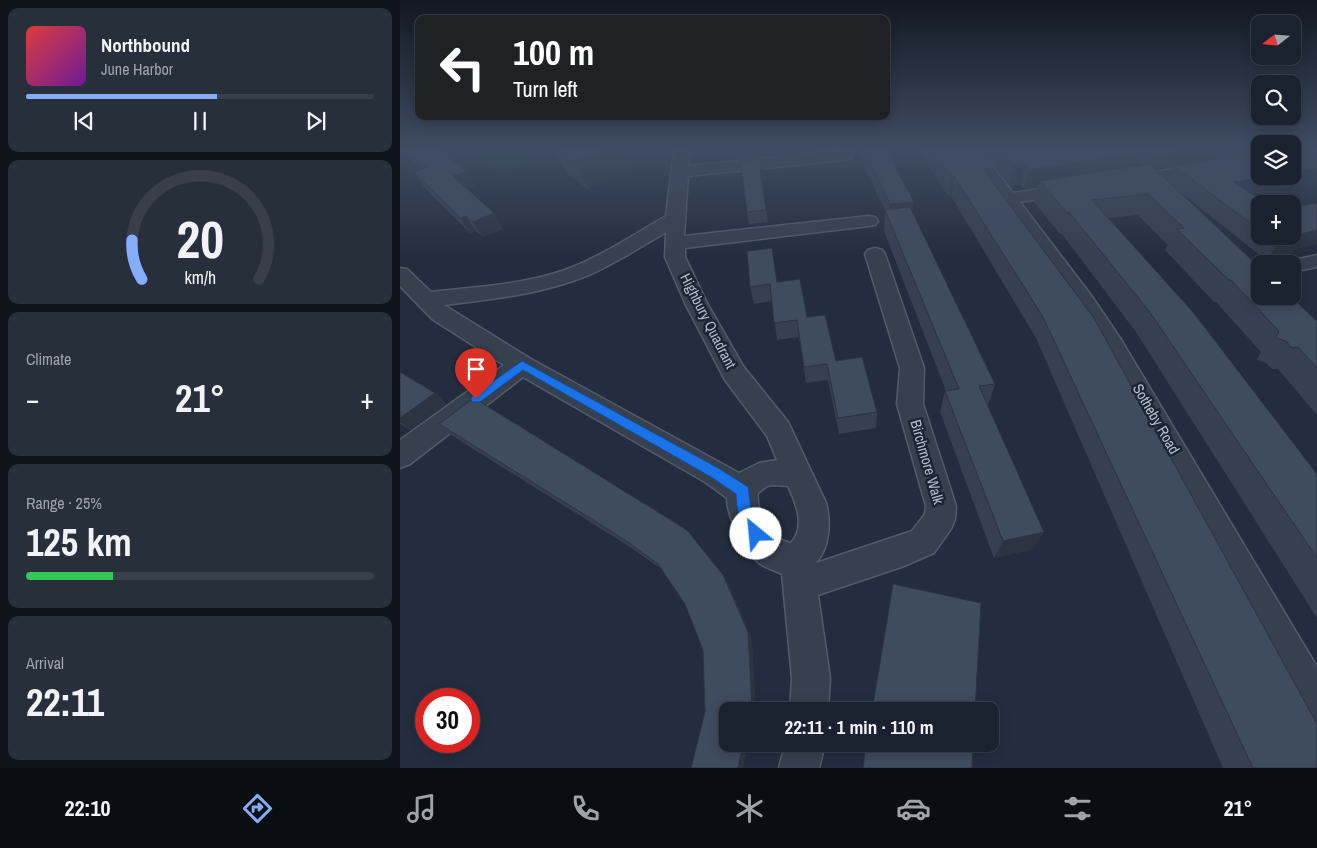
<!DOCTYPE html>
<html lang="en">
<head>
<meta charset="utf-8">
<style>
	:root { --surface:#1a222f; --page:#272f3b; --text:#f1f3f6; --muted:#9fa4aa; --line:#383f4b; --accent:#86acfc }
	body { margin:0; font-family:"Archivo Narrow",sans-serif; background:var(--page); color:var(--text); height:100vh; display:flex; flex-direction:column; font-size:19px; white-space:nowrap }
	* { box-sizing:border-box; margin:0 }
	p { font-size:16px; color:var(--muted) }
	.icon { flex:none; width:28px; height:28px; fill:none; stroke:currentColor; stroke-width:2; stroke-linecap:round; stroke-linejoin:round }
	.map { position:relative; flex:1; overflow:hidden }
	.details { display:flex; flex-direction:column; gap:8px; padding:8px; background:#0e131a; width:400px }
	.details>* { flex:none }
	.hud { position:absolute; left:15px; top:15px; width:475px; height:105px; border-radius:10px; box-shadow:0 2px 12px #0003,0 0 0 1px var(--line); background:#202124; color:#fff; overflow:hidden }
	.needle { width:32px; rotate:253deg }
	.controls { position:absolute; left:851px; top:15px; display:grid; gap:10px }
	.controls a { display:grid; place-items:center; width:50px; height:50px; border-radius:10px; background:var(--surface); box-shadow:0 2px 12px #0003,0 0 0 1px var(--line); font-size:25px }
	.speed { position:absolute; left:15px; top:688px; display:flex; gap:10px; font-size:25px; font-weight:700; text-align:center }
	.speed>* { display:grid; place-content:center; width:65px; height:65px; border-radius:50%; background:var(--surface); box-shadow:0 2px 12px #0003,0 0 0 1px var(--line); line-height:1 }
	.speed .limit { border:8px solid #d22; background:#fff; color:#111 }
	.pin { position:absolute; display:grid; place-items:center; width:42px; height:42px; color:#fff; margin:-51px -21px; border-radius:50% 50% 50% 0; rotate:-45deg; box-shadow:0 0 5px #0007 }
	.pin .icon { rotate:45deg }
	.me { position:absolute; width:55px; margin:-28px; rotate:332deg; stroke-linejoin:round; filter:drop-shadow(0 0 4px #0008) }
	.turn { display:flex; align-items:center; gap:18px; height:105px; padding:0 15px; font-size:22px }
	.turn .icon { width:65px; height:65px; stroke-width:2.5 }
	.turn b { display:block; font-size:35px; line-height:42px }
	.big { font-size:38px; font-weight:700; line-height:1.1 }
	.details .widget { flex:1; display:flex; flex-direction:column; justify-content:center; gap:8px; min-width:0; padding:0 18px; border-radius:10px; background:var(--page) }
	.details .dial { align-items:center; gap:0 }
	.dial svg { height:130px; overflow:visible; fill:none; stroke:var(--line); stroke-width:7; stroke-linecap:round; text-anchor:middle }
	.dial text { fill:var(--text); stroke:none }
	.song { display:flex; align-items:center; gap:15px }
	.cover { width:60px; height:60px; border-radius:8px; background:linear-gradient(135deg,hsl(0 70% 55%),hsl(280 70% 35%)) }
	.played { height:5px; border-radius:2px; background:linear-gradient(90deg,var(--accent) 55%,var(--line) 55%) }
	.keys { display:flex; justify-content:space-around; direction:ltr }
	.heat { display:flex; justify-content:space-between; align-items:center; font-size:28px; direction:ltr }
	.charge { height:8px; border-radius:4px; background:linear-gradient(90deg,#34c759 25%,var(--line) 0) }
	.trip { position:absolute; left:319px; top:702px; width:280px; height:50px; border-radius:10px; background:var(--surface); box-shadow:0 2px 12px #0003,0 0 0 1px var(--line); font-weight:700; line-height:50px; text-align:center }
	.menu { display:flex; height:80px; justify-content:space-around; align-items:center; background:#0a0e13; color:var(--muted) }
	.menu .icon { width:35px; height:35px }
	.menu .active { color:var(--accent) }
	.menu b { font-size:22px; color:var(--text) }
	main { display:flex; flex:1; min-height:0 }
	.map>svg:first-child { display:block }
</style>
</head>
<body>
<main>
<section class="details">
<div class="widget">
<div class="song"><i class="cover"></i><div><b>Northbound</b><p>June Harbor</p></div></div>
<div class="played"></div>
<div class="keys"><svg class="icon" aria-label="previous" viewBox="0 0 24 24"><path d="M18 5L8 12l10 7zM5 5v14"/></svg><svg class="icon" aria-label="pause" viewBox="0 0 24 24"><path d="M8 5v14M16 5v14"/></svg><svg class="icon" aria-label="next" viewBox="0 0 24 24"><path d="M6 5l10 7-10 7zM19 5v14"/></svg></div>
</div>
<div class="widget dial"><svg viewBox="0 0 100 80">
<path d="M14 69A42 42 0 1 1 86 69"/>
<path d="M14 69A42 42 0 0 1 8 45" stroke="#86acfc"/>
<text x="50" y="56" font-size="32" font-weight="700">20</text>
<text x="50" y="72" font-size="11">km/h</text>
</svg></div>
<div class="widget"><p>Climate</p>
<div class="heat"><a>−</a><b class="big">21°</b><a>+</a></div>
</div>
<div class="widget"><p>Range · 25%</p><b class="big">125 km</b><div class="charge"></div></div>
<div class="widget"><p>Arrival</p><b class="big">22:11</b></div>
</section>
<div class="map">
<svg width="917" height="768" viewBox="0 0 917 768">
	<rect width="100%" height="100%" fill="#232d3f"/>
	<!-- green -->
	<polygon fill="#253c40" points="79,150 123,150 137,159 100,173 73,152"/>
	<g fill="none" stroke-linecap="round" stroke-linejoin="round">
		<!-- minor casing -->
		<g stroke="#525b6a" stroke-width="3">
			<g id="minor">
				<path d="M 274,150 L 290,150 L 288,166 L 445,150 L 451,152 L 453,155 L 451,158 L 445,160 L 288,176 L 284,236 L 469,216 L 475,217 L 478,221 L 475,225 L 469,226 L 285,248 L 285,257 L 307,303 L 343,366 L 388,422 L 426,503 C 431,522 430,547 416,563 L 512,531 L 525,514 L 526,506 L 497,404 L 500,368 L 465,254 L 468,250 L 475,248 L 482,250 L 485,254 L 524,368 L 523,404 L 556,506 L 555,519 L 551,529 L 534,553 L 504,566 L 418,595 L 430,678 L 428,711 L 390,711 L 392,678 L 382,574 C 375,571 367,568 360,564 C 345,552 327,517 327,498 L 305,482 L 123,377 L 10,464 L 0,468 L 0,440 L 104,365 L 32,319 L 0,286 L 0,268 L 7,269 L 31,292 C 75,287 120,285 162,271 C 199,258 233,235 266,216 ZM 266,232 L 265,257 L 285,303 L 325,380 L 367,436 L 377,460 L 359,463 L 339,473 L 131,359 L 44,305 C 93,299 143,294 189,275 C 216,263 241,247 266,232 ZM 374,485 L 388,486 C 396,503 406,527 391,543 C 373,541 355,510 358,493 L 367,486 Z"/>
				<polygon points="564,150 580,150 613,193 670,185 676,186 679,190 676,194 670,195 620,202 693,298 720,338 917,667 917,722 904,716 702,348 677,308"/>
				<polygon points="860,155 860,165 729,186 723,185 721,181 723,177 729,176"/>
				<polygon points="917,255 917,267 892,272 892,264 883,264 885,262"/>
				<polygon points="385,744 425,744 419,768 379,768"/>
			</g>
		</g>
		<!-- minor -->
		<use href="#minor" fill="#37404f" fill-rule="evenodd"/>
	</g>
	<!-- wall -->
	<g fill="#364052" fill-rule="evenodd">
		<polygon points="1,150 39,150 76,186 67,189 94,213 103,229 83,237 76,231 70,233 24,187 14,172 22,169 3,153"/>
		<polygon points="155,150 225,150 233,171 188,189 166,173"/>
		<polygon points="460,150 486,150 513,213 595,384 588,405 587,405 633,549 594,558 540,412 545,391 546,391 484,231 485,211 462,161 462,154"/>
		<polygon points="519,150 579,150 591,179 917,768 823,768 636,338 551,196 549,196 541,186"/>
		<path d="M 582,150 L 730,150 L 733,152 L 733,150 L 860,150 L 860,176 L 917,150 L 917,178 L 915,178 L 912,183 L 851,194 L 860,204 L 860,236 L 892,236 L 917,203 L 917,244 L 895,249 L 889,255 L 866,260 L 774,187 L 917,321 L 917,415 L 878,369 L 872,369 L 866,363 L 857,360 L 861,352 L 816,302 L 814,302 L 765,250 L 768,245 L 738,215 L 708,218 L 917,474 L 917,618 L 736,332 L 662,234 L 660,234 L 634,202 L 638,187 L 624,189 L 620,184 L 609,185 ZM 734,158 L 743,165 L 730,168 ZM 774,166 L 767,181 L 755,169 Z"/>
		<polygon points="361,159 364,181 362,181 368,222 349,224 347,212"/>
		<polygon points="377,282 407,317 436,361 477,412 476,428 439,434 428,380 406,383 399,337 377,340 372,301 354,304 350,287"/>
		<polygon points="0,372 35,393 46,404 10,430 0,424"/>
		<polygon points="39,424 328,583 352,639 305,712 303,650 285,604 263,570 230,547 51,435"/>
	</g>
	<!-- shaded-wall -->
	<g fill="#2c3442">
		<polygon points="205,150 225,150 233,171 188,189 175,161"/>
		<polygon points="339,150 360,150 361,157 341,159"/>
		<polygon points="790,150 860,150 860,154 749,170 756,155"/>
		<polygon points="735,154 727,174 640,181 638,187 624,189 629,170"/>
		<polygon points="625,164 620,184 609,185 614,166"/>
		<polygon points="917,166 917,178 915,178 912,183 824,198 834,182 870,176 892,176 892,172"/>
		<polygon points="593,168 589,188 583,169"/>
		<polygon points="360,170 363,170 364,181 361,181"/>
		<polygon points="67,171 76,186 62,191 53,176"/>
		<polygon points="551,176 554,176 551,196 549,196"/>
		<polygon points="514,202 512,218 489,221 490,204"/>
		<polygon points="94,213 103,229 83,237 73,222"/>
		<polygon points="66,216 76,231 70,233 60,218"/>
		<polygon points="917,230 917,244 895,249 889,255 866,260 878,244 897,235"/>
		<polygon points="35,393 46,404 10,430 0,422 0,418"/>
		<polygon points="644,532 633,549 594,558 603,541"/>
		<polygon points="323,575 328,583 352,639 356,711 351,711"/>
		<polygon points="343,744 349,744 343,768 338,768"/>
	</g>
	<!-- building -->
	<g fill="#3f4b5f" stroke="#2c3442">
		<polygon points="7,150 39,150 67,171 53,176 94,213 73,222 66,216 60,218 14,172 27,167"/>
		<polygon points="159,150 205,150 175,161"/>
		<polygon points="465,150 486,150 514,202 490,204"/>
		<polygon points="533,150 579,150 593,168 583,169 694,318 917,724 917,768 853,768 643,317 554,176 551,176 544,167"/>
		<polygon points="601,150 730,150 735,154 629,170 625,164 614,166"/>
		<polygon points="750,150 790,150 756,155"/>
		<polygon points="892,150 917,150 917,168 892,172"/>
		<polygon points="860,153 860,176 870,176 834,182 867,204 860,204 860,230 774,166"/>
		<polygon points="361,159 363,170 360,170 366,210 347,212 341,161"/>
		<polygon points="750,164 860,268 860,296 890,296 917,321 917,368 898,347 892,348 886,341 876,338 879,331 831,280 829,280 777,229 784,228 748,194 692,200 793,312 917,474 917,558 749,311 669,212 667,213 640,181"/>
		<polygon points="917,203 917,230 897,235 902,239 878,244 868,236 892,236 892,208"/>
		<polygon points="510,207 595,384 579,386 644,532 603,541 545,391 559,389 485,210"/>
		<polygon points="372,248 377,282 400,279 407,317 425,315 436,361 462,357 477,412 438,418 427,364 404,367 397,320 374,323 370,284 350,287 347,251"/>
		<polygon points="0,372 35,393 0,418"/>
		<polygon points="74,398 287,530 323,575 348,632 352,707 351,711 328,711 328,744 343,744 338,768 291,768 305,712 303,650 285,604 258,564 222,538 39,424"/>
		<polygon points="493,584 581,603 575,711 472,711"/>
		<polygon points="466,744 573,744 572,768 463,768"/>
	</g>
	<!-- sky -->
	<linearGradient id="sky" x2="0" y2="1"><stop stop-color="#131923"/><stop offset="0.58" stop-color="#3f4c63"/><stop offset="1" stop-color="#3f4c63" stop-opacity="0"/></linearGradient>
	<rect width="917" height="257" fill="url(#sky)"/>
	<!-- route -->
	<path fill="#1a73e8" stroke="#114b97" d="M 122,361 L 320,469 L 348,487 L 352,515 L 363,534 L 361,539 L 356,541 C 341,535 336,509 336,494 L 311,477 L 123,370 L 80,402 L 72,402 L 71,399 L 72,396 Z"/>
	<g text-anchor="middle" stroke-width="5" stroke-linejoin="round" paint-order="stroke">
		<!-- street labels -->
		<g font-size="15" fill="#b4bbca" stroke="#1c2534">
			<text transform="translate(308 321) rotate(63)" y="5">Highbury Quadrant</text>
			<text transform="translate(756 419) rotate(60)" y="5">Sotheby Road</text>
			<text transform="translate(527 462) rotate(74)" y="5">Birchmore Walk</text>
		</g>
	</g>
</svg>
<div class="controls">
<a><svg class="needle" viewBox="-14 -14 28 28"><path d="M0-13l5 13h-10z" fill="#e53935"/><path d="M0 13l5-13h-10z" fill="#9fa4aa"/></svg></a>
<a><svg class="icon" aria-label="search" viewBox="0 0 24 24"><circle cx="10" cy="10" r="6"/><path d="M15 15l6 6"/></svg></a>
<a><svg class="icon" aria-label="layers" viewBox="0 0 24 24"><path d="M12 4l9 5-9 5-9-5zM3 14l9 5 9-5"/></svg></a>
<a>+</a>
<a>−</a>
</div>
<div class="speed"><div class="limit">30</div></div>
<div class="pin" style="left:76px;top:399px;background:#d93025"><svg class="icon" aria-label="arrive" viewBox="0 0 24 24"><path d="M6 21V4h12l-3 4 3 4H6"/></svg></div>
<svg class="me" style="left:356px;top:534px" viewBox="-20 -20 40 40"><circle r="19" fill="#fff"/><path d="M0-13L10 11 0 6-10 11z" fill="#1a73e8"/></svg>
<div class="trip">22:11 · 1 min · 110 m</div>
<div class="hud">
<div class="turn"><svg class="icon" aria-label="left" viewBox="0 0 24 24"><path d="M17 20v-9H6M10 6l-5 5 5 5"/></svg><div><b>100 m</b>Turn left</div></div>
</div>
</div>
</main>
<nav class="menu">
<b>22:10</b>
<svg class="icon active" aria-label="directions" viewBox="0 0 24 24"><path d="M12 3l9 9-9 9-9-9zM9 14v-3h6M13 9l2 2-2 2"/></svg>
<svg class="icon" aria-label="music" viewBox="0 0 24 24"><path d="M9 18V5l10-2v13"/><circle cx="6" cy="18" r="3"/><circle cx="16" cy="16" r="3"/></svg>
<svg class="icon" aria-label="phone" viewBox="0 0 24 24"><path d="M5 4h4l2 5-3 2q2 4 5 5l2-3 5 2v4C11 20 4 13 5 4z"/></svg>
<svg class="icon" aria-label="climate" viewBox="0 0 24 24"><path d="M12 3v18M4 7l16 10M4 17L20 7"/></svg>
<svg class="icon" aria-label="car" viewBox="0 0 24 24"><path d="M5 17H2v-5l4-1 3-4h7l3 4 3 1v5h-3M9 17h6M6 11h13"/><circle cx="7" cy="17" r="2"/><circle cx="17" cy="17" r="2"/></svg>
<svg class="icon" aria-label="filters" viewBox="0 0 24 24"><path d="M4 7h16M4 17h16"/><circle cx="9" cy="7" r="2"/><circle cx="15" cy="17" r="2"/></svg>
<b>21°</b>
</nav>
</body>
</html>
